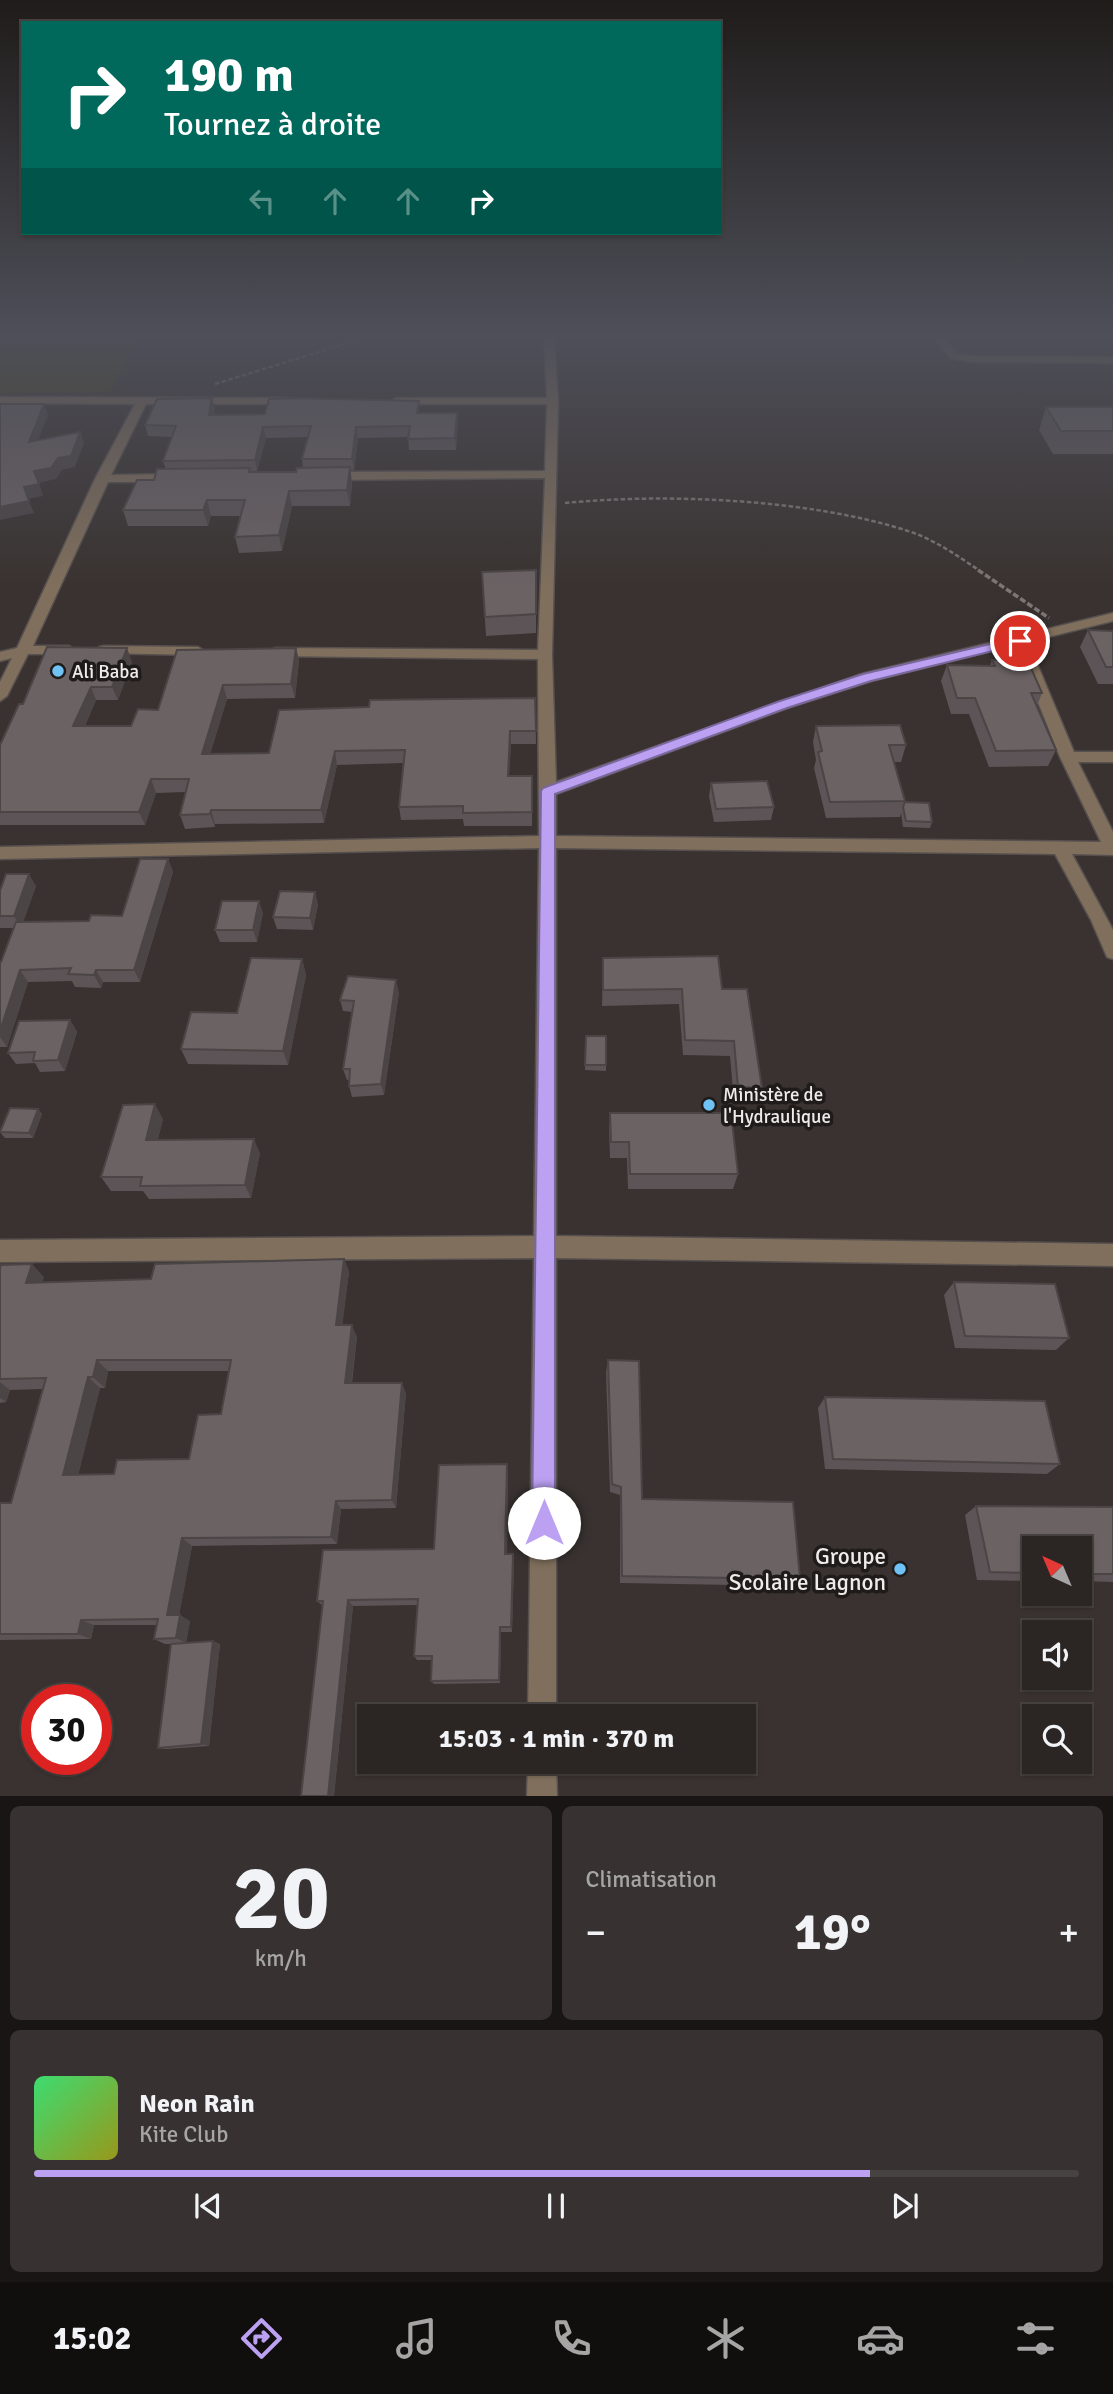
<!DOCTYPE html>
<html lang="fr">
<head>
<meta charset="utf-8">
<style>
	:root { --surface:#2b2624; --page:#373231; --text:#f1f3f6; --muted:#a6a5a6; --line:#474341; --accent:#bca0f2 }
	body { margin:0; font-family:Signika,sans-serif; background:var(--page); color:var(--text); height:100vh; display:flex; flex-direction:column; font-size:26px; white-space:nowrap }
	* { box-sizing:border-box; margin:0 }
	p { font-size:23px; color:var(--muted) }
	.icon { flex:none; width:38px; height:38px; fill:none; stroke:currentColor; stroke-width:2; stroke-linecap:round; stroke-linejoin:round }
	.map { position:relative; height:1796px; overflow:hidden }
	.drawer { display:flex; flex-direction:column; gap:10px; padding:10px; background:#181514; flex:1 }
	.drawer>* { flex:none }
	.banner { position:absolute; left:21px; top:21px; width:700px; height:214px; border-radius:0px; box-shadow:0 2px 5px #0004,0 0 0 2px var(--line); background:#00695c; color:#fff; overflow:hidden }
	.needle { width:46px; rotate:316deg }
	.tools { position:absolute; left:1022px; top:1536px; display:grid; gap:14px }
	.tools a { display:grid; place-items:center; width:70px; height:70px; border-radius:0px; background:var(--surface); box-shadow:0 2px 5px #0004,0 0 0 2px var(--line); font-size:35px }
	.speed { position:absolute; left:21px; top:1684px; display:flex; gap:14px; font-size:35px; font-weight:700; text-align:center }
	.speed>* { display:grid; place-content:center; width:91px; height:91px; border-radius:50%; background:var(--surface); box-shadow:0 2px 5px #0004,0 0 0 2px var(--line); line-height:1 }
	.speed .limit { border:10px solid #d22; background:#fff; color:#111 }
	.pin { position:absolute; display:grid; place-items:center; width:60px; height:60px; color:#fff; margin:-30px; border:4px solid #fff; border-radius:50%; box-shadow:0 2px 7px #0007 }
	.me { position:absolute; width:77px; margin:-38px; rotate:0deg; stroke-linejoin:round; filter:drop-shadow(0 0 5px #0008) }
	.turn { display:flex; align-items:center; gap:24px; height:147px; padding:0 28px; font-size:32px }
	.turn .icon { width:91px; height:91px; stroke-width:2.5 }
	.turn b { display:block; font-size:49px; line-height:60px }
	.lanes { display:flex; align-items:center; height:66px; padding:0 28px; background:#0003; justify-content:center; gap:35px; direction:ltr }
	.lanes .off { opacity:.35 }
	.big { font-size:52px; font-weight:700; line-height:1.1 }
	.drawer .widget { flex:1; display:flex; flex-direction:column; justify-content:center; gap:10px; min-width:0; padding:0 24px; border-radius:10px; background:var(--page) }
	.drawer .dial { align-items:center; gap:0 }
	.dial b { font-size:91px; line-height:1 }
	.song { display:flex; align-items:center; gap:21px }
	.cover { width:84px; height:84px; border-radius:10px; background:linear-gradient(135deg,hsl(140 70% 55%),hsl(60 70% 35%)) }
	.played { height:7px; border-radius:4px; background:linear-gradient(90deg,var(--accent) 80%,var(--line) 80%) }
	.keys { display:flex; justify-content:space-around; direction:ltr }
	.heat { display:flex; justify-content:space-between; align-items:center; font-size:38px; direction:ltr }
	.drawer .tiles { flex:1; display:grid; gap:10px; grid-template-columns:1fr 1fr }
	.widget:last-child { grid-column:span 2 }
	.trip { position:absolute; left:357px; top:1704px; width:399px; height:70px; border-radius:0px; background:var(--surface); box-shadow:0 2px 5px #0004,0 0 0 2px var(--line); font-weight:700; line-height:70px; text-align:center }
	.tabs { display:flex; height:112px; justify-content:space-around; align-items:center; background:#110f0e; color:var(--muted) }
	.tabs .icon { width:49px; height:49px }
	.tabs .active { color:var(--accent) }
	.tabs b { font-size:32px; color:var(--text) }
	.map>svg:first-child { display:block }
</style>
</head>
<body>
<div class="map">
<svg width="1113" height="1796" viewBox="0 0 1113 1796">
	<rect width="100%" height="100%" fill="#393230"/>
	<!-- green -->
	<polygon fill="#433f19" points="0,338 139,338 110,392 0,393"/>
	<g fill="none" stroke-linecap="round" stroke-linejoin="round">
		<!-- street casing -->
		<g stroke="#56504e" stroke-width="3">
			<g id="street">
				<path d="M 544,338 L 554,338 L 558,401 L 552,655 L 556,782 L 862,674 L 1113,613 L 1113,621 L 1028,642 L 1074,752 L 1113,752 L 1113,762 L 1078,762 L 1113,832 L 1113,855 L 1072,854 L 1113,930 L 1113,959 L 1107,957 L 1091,920 L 1055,854 L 556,848 L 556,1236 L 1113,1244 L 1113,1266 L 556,1258 L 556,1717 L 528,1717 L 534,1258 L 0,1262 L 0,1240 L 534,1236 L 539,848 L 0,859 L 0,847 L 539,836 L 538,659 L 275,656 L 268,652 L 275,648 L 538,650 L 545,478 L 328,480 L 322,476 L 328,472 L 545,471 L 547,404 L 396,404 L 391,401 L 396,398 L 547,398 ZM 1015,645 L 1060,757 L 1101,842 L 556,836 L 556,794 L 787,708 L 871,681 Z"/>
				<polygon points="934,338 944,338 957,354 971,356 1113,357 1113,363 971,362 950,358"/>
				<polygon points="0,397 291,398 296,401 291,404 146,404 111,475 178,474 184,478 178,482 108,482 33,646 69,646 76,650 69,654 28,654 7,696 0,701 0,682 12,658 0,661 0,652 17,648 95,479 135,404 0,403"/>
				<polygon points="104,646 198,647 205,651 198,655 99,653 99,647"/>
				<polygon points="528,1762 556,1762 557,1796 527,1796"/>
			</g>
		</g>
		<!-- path-far1 -->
		<g stroke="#7c7674" stroke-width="2.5" stroke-dasharray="4.5 2.5" stroke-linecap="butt">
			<polyline points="215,384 364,338"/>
			<path d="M 565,503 C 667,493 807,499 905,530 C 932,538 958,556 980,571"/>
		</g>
		<!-- path -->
		<polyline stroke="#7c7674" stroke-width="3.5" stroke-dasharray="6 2.5" stroke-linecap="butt" points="978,570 1049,618"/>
		<!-- street -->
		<use href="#street" fill="#806f5c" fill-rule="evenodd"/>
	</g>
	<!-- wall -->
	<g fill="#5c5456" fill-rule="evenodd">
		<polygon points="1046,407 1113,407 1113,454 1053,454 1039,430"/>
		<path d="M 215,409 L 214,415 L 457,413 L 458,424 L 456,450 L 409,450 L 408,437 L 358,438 L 354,470 L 350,470 L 352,483 L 350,506 L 292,506 L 282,551 L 239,553 L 235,537 L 241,516 L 211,516 L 208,526 L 128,526 L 123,510 L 154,480 L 166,469 L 163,461 L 172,437 L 148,436 L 145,425 ZM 308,437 L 302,459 L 303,468 L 296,472 L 251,472 L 257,471 L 266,438 Z"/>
		<polygon points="536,570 536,633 486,636 482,572"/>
		<polygon points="1088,630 1113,631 1113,684 1098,684 1080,647"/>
		<polygon points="296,648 299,661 295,698 227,699 210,754 269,753 369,707 535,698 536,744 511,744 509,776 532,776 532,826 464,826 463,819 401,820 399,807 403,763 337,765 324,823 215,824 215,827 185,829 180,815 186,792 156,793 145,825 0,825 0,745 23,704 132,662 118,700 96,700 85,726 131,726 158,710"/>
		<polygon points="992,660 1042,693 1037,706 1056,750 1048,766 989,767 969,714 951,714 941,681 947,665 990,666"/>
		<polygon points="816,726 906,745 901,762 894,762 905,802 932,822 930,828 903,827 901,813 900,817 826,818 814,768 816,760 813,742"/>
		<polygon points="711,783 774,807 771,820 714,822 709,796"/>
		<polygon points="168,859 173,872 140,982 103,982 101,988 75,987 72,981 28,982 7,1047 0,1047 0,962 1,962 14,928 0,928 0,891 36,886 23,922 89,921 122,916"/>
		<polygon points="318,904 313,930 277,929 273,917"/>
		<polygon points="263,913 257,942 220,942 215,930"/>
		<polygon points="603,958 722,989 762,1088 758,1102 734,1102 730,1056 683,1055 679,1004 602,1006"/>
		<polygon points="302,959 306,975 288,1065 188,1064 181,1049 237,1013"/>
		<polygon points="399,992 384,1095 352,1097 349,1086 350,1080 347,1080 343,1069 352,1012 343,1011 340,1000"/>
		<polygon points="70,1020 77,1032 65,1071 40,1072 35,1063 16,1064 8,1053"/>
		<polygon points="586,1036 606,1065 606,1071 585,1070"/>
		<polygon points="38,1109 42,1114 33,1138 5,1138 0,1132"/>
		<polygon points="610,1113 738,1174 733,1189 628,1189 627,1158 610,1158 609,1129"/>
		<polygon points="163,1119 158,1139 260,1153 251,1198 149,1199 143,1191 111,1191 101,1177"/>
		<path d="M 344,1259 L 349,1272 L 342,1325 L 357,1337 L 352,1383 L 406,1393 L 396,1508 L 341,1509 L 337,1544 L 192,1546 L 179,1615 L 190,1621 L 186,1643 L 213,1641 L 220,1644 L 209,1746 L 166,1749 L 158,1748 L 172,1644 L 165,1644 L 154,1639 L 157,1625 L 94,1625 L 91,1639 L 0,1640 L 0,1503 L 11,1503 L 43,1389 L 10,1390 L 6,1402 L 0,1403 L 0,1268 L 44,1277 L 42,1282 L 151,1279 ZM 108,1371 L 229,1371 L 221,1414 L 189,1459 L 114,1474 L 78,1475 L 100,1388 L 105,1388 Z"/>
		<polygon points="954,1282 1069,1338 1056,1350 955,1348 944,1295"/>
		<polygon points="608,1360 642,1499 800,1579 794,1586 620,1583 620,1495 610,1492 606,1372"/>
		<polygon points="825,1397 1060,1464 1047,1474 825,1469 818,1408"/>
		<polygon points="507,1464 508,1472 507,1554 514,1560 512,1632 501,1632 500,1683 434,1684 431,1681 432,1660 417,1660 414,1656 418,1605 353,1606 334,1796 301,1796 323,1606 317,1601 434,1549"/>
		<polygon points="976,1506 1113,1507 1113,1582 1080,1581 1080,1549 1034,1549 1034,1581 977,1580 965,1515"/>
	</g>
	<!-- shaded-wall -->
	<g fill="#4b4546">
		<polygon points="212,398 215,409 212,426 209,415"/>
		<polygon points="44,404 48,415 33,454 29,442"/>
		<polygon points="457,413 458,424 456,450 455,438"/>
		<polygon points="263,427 266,438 257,471 255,460"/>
		<polygon points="356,427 358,438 354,470 352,459"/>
		<polygon points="80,432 84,443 75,467 62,470 56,479 39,483 43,496 28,499 24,487 34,471 58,458"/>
		<polygon points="350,467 352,483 350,506 347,490"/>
		<polygon points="289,491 292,506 282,551 279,535"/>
		<polygon points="207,500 211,516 208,526 203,510"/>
		<polygon points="29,501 34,513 0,520 0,507"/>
		<polygon points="127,648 132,662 118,700 112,687"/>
		<polygon points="296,648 299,661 295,698 291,684"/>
		<polygon points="223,685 227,699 206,768 202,754"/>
		<polygon points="91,687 96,700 79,739 73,726"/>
		<polygon points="510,731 511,744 508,789 508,776"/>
		<polygon points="335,751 337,765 324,823 321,810"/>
		<polygon points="151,779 156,793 145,825 139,812"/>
		<polygon points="211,810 215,824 215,827 210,814"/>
		<polygon points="168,859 173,872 140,982 134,970"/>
		<polygon points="29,874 36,886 21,928 14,916"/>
		<polygon points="315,892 318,904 313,930 310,918"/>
		<polygon points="259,901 263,913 257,942 253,930"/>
		<polygon points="302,959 306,975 288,1065 283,1051"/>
		<polygon points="20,970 28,982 7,1047 0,1037 0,1031"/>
		<polygon points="96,970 103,982 101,988 94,975"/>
		<polygon points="396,980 399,992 384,1095 381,1084"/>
		<polygon points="70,1020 77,1032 65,1071 58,1060"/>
		<polygon points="155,1104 163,1119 154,1154 146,1140"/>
		<polygon points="38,1109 42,1114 33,1138 29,1133"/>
		<polygon points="254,1139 260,1153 251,1198 245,1185"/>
		<polygon points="344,1259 349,1272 341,1337 336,1325"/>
		<polygon points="32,1264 44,1277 38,1295 26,1283"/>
		<polygon points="352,1325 357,1337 350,1394 345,1383"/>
		<polygon points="97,1360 108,1371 105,1388 93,1377"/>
		<polygon points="88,1377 100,1388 76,1484 63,1475"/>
		<polygon points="0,1382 10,1390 6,1402 0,1398"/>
		<polygon points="402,1383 406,1393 396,1508 392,1500"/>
		<polygon points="507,1464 508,1472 507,1560 505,1554"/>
		<polygon points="336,1501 341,1509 337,1544 331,1537"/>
		<polygon points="182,1538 192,1546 178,1621 167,1615"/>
		<polygon points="513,1554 514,1560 512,1632 511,1627"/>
		<polygon points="348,1600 353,1606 334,1796 328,1796"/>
		<polygon points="180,1615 190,1621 186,1643 176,1638"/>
		<polygon points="81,1620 94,1625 91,1639 78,1634"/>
		<polygon points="500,1627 501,1632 500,1683 499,1680"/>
		<polygon points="213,1641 220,1644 209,1746 201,1744"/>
	</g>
	<!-- building -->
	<g fill="#6b6264" stroke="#4b4546" stroke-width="2" fill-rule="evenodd">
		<polygon points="212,398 209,415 265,414 269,399 293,398 419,401 417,413 457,413 455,438 408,439 410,426 356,427 352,459 302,459 311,426 263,427 255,460 163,461 176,426 145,425 157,399"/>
		<polygon points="0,404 44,404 29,442 80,432 71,456 58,458 51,468 34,471 39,484 24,487 29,501 0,507"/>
		<polygon points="1046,407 1113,407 1113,431 1061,431"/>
		<polygon points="350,467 347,490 289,491 279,535 235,537 245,500 207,500 203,510 123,510 137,480 154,480 157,469 250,468 249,472 296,472 297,468"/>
		<polygon points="536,570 536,614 485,617 482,572"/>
		<polygon points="1088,630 1113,631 1113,667 1106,667"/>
		<polygon points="47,647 127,648 112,687 91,687 73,726 131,726 138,709 158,710 177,650 296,648 291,684 223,685 202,754 269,753 279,710 369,707 370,700 535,698 536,731 510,731 508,776 532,776 532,812 463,813 463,806 399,807 405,750 335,751 321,810 211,810 210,814 180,815 189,779 151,779 139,812 0,812 0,745 19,704 23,704"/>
		<polygon points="1027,659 1042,693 1031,693 1056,750 996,751 975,698 957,698 947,665 995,666 992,660"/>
		<polygon points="900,725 906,745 889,745 905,801 830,802 818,752 822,751 816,726"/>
		<polygon points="767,781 774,807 716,809 711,783"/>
		<polygon points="905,802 929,803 932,822 906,821 903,807"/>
		<polygon points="140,859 168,859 134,970 96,970 94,975 68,974 71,968 20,970 0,1031 0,962 1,962 16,922 89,921 91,915 122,916"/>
		<polygon points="6,874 29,874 14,916 0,916 0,891"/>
		<polygon points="280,891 315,892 310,918 273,917"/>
		<polygon points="222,901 259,901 253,930 215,930"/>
		<polygon points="718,956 722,989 747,989 762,1088 738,1087 734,1041 685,1040 682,989 603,990 603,958"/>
		<polygon points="251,958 302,959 283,1051 181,1049 191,1012 237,1013"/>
		<polygon points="348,976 396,980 381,1084 349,1086 350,1069 343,1069 354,1001 340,1000"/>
		<polygon points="70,1020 58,1060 33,1061 35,1052 8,1053 19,1021"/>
		<polygon points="586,1036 606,1036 606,1065 585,1065"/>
		<polygon points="155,1104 146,1140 254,1139 245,1185 140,1186 142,1177 101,1177 123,1105"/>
		<polygon points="10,1108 38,1109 29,1133 0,1132"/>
		<polygon points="610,1113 731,1113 738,1174 630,1174 629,1142 611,1142"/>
		<path d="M 344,1259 L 336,1325 L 352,1325 L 345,1383 L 402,1383 L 392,1500 L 336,1501 L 331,1537 L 182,1538 L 167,1615 L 180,1615 L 176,1638 L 154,1639 L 158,1619 L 81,1620 L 78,1634 L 0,1634 L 0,1503 L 11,1503 L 46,1378 L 0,1379 L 0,1268 L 1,1265 L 32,1264 L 26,1283 L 151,1279 L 155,1264 ZM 97,1360 L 231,1360 L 221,1414 L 198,1415 L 189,1459 L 117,1460 L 114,1474 L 63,1475 L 88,1377 L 93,1377 Z"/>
		<polygon points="954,1282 1055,1284 1069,1338 965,1336"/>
		<polygon points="608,1360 639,1361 642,1499 793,1502 800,1579 622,1576 621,1487 612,1484"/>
		<polygon points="825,1397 1045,1401 1060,1464 833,1459"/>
		<polygon points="507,1464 505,1554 513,1554 511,1627 500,1627 499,1680 431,1681 432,1656 414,1656 418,1599 348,1600 328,1796 301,1796 323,1601 317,1601 323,1550 434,1549 439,1465"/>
		<polygon points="976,1506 1113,1507 1113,1574 1080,1574 1080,1549 1034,1549 1034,1573 990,1572"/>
		<polygon points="213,1641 201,1744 158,1748 171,1644"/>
	</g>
	<!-- sky -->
	<linearGradient id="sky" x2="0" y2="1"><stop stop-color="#1f1c1a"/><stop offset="0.57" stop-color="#4e4f59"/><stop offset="1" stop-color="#4e4f59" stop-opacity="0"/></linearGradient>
	<rect width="1113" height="589" fill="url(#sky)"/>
	<!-- route -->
	<polygon fill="#bca0f2" stroke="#7a689d" stroke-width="2" points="1020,637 1025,638 1025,643 871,681 787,708 555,794 555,1523 552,1532 544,1535 535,1532 532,1523 541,791 543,788 777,702 863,674"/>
	<!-- markers -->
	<g fill="#70c1f4" stroke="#1e1b19" stroke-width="2.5">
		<circle cx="58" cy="671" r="7"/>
		<circle cx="709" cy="1105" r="7"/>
		<circle cx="900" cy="1569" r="7"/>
	</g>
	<g text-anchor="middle" stroke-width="7" stroke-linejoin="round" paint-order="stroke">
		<!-- poi labels -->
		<g font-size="19" fill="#f0ebea" stroke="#1e1b19" text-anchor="start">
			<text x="72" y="678">Ali Baba</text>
			<text x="723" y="1101">Ministère de<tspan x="723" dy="22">l'Hydraulique</tspan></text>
		</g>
		<!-- near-poi labels -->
		<g font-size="23" fill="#f0ebea" stroke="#1e1b19" text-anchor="end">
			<text x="886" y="1564">Groupe<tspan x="886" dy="26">Scolaire Lagnon</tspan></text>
		</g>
	</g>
</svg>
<div class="tools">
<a><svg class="needle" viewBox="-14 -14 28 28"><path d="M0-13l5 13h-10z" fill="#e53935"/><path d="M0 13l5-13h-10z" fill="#a6a5a6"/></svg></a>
<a><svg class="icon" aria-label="sound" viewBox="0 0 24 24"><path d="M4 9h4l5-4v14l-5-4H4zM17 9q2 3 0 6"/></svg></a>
<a><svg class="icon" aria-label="search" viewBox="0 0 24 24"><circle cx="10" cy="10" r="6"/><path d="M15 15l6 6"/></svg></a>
</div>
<div class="speed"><div class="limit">30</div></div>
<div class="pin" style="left:1020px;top:641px;background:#d93025"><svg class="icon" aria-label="arrive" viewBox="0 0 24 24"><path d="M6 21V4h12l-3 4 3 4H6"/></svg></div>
<svg class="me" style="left:544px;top:1523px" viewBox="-20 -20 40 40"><circle r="19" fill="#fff"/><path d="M0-13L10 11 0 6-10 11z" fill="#bca0f2"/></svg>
<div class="trip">15:03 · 1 min · 370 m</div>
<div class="banner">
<div class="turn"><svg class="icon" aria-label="right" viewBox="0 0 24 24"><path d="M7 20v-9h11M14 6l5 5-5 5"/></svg><div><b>190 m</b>Tournez à droite</div></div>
<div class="lanes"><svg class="icon off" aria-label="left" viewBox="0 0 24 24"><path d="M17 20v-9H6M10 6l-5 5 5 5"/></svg><svg class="icon off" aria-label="ahead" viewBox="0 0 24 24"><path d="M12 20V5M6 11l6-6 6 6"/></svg><svg class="icon off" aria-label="ahead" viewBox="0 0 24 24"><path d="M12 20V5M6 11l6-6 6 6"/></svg><svg class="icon" aria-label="right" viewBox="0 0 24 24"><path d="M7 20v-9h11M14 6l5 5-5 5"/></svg></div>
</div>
</div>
<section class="drawer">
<div class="tiles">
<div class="widget dial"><b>20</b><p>km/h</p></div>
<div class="widget"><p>Climatisation</p>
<div class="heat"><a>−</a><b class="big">19°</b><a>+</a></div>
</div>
<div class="widget">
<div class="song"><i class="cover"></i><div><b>Neon Rain</b><p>Kite Club</p></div></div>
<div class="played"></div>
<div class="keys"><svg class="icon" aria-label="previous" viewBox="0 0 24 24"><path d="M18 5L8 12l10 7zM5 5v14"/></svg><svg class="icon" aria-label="pause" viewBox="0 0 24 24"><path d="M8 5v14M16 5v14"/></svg><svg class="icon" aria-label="next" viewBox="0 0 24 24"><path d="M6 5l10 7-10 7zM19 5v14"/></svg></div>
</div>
</div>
</section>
<nav class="tabs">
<b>15:02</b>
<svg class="icon active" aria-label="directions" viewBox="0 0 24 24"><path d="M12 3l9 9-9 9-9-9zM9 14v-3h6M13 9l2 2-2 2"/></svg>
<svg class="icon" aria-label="music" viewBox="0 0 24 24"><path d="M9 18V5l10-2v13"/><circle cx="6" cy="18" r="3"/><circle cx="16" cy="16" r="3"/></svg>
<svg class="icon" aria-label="phone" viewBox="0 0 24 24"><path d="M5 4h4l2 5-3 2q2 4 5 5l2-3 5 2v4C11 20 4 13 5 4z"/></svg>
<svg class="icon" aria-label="climate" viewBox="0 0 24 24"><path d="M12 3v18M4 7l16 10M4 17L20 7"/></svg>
<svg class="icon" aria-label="car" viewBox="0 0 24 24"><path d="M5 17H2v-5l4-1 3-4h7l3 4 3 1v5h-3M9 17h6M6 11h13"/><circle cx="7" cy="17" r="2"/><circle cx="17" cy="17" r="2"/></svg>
<svg class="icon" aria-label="filters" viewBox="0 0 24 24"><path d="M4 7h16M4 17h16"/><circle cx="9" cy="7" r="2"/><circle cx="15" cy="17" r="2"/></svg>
</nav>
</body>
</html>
